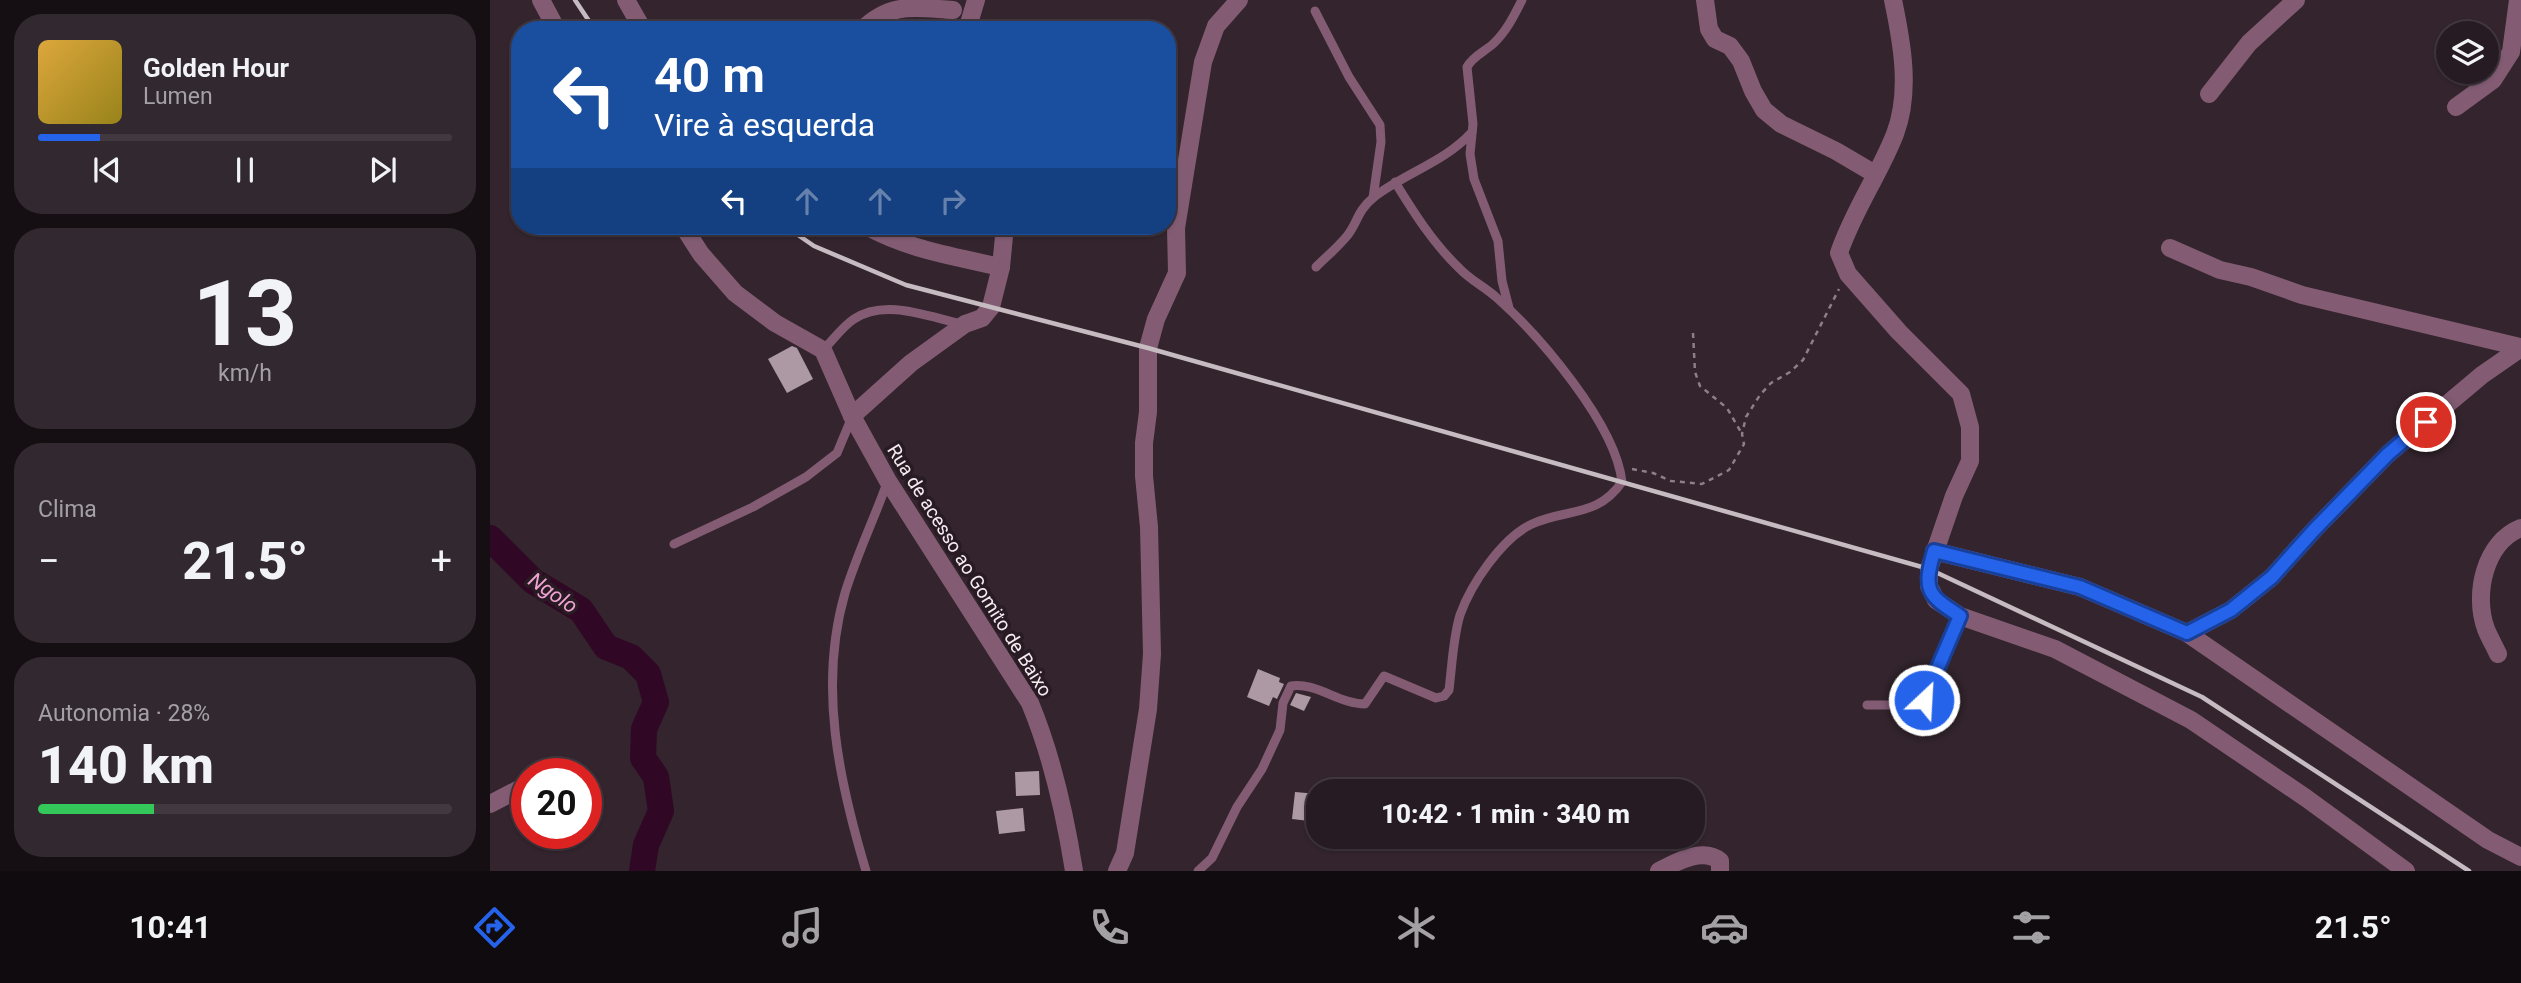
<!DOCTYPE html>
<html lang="pt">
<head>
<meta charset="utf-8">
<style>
	:root { --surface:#261b22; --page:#32282f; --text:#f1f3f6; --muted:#a4a1a5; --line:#423940; --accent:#2563eb }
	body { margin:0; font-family:Roboto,sans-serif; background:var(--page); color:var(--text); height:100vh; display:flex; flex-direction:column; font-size:26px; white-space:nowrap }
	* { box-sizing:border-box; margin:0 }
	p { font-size:23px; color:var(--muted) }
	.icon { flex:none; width:38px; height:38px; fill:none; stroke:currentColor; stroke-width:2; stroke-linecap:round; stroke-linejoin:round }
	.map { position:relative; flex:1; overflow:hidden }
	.side { display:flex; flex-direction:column; gap:14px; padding:14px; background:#150f13; width:490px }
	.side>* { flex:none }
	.top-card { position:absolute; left:21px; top:21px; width:665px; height:214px; border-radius:28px; box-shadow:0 2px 5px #0004,0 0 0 2px var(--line); background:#1a4fa0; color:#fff; overflow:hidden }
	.tools { position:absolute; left:1946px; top:21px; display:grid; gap:14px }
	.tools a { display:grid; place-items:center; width:63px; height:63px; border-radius:50%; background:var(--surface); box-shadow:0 2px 5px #0004,0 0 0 2px var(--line); font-size:35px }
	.speed { position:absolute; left:21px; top:758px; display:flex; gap:14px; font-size:35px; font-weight:700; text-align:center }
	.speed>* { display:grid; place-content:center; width:91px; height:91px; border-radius:50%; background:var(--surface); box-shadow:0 2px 5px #0004,0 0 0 2px var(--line); line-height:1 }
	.speed .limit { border:10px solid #d22; background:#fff; color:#111 }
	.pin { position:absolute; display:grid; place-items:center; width:60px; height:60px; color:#fff; margin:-30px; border:4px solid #fff; border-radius:50%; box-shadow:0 2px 7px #0007 }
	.me { position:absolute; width:77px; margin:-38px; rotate:25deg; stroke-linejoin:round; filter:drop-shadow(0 0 5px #0008) }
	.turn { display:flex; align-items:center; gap:24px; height:147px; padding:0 28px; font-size:32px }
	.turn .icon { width:91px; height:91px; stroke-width:2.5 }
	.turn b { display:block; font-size:49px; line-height:60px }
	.lanes { display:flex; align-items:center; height:66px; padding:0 28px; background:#0003; justify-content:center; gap:35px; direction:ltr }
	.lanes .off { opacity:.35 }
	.big { font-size:52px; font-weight:800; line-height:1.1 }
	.side .tile { flex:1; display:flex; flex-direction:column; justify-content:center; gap:10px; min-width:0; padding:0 24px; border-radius:28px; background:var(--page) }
	.side .dial { align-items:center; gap:0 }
	.dial b { font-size:91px; line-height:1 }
	.song { display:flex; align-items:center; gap:21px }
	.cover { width:84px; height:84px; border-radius:10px; background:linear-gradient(135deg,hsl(40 70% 55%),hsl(50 70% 35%)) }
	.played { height:7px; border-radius:4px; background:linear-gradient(90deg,var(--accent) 15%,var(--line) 15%) }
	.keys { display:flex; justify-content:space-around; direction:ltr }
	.heat { display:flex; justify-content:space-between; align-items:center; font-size:38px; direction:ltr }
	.charge { height:10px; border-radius:5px; background:linear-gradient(90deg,#34c759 28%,var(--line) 0) }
	.trip { position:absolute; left:816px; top:779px; width:399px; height:70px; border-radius:28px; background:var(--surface); box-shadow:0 2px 5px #0004,0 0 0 2px var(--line); font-weight:800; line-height:70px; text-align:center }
	.menu { display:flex; height:112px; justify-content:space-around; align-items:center; background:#0f0b0e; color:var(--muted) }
	.menu .icon { width:49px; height:49px }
	.menu .current { color:var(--accent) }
	.menu b { font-size:32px; color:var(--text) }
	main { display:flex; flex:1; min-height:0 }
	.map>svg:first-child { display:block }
</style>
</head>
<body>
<main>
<section class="side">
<div class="tile">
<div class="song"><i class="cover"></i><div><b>Golden Hour</b><p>Lumen</p></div></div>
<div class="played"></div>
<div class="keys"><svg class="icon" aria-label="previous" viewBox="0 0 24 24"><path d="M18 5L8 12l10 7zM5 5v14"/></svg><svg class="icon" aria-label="pause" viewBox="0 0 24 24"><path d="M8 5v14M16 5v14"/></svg><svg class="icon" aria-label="next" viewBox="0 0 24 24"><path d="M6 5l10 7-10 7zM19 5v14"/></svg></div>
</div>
<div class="tile dial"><b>13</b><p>km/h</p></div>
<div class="tile"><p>Clima</p>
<div class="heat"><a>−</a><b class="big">21.5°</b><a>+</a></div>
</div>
<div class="tile"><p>Autonomia · 28%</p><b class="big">140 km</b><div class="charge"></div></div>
</section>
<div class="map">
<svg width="2031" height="871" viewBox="0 0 2031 871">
	<rect width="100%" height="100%" fill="#33242d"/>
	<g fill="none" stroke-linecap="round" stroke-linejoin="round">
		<!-- river -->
		<polyline stroke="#300724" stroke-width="26" points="0,538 43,581 91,610 116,647 141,657 158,674 166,702 154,729 153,758 166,777 171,811 156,845 152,871"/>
	</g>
	<!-- building -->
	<g fill="#ac99a4">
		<polygon points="302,346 307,348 323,379 297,393 278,359"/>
		<polygon points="768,669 790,678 789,682 794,684 787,699 783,697 779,706 757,697"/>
		<polygon points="806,693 821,697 814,711 800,705"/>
		<polygon points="549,771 550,795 526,796 525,772"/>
		<polygon points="805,792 828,794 828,822 802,819"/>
		<polygon points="533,808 535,831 509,834 506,811"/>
	</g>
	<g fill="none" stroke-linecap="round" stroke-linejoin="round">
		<!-- path -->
		<g stroke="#8c7f86" stroke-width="2.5" stroke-dasharray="5 5" stroke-linecap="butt">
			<polyline points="1203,333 1205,372 1210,386 1237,408 1252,434"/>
			<polyline points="1142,469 1163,473 1181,481 1212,484 1239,470 1254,444 1252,434 1256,417 1270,395 1281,383 1300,372 1313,360 1349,289"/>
		</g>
		<!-- service -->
		<g stroke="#835c74" stroke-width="9">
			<polyline points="825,11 859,77 890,125 891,142 883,198"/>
			<path d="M 826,267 C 836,257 848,247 857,236 C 868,222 867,211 884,197 C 915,173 955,162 982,132"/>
			<path d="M 1019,308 L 1012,281 L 1008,241 L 984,179 L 980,154 L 983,124 L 977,67 C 983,56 994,52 1003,44 C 1016,32 1024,16 1032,0"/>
			<path d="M 333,350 C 343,340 353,326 364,319 C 395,298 439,317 472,324"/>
			<polyline points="184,544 263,507 316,477 347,453 362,417"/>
			<polyline points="1377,705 1422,705 1434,700 1470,616"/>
			<path d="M 376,871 C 349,781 328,686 355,593 C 366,557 384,519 397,483"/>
			<path d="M 708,871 L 722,858 L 747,807 L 772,769 L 790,730 L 793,703 L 801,686 C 826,682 849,704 875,704 L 894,676 L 946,698 L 954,696 L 959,690 C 962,666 963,638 970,615 C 981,584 1012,538 1042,524 C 1077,508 1107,518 1132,482 C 1126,425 1050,336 1007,298 C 995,287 980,280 969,268 C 943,243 924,213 905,182"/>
		</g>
		<!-- minor -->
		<g stroke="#835c74" stroke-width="18">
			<polyline points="51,0 67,30"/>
			<polyline points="136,0 153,30"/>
			<polyline points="1215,0 1219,29 1225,39 1240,46 1251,61 1263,91 1274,110 1291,124 1346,151 1385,174"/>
			<path d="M 1403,0 C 1412,43 1421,92 1405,134 C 1389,175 1363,211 1349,253 L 1358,274 L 1409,332 L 1471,394 L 1480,427 L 1480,461 L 1464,496 L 1439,569 L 1439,586 L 1446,600 L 1470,616 L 1565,649 L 1701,720 L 1816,798 L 1916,871"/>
			<path d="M 372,30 C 401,1 426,8 463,10"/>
			<polyline points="477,30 486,0"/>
			<polyline points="1719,94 1759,43 1806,0"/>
			<polyline points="1966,107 2003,80 2021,52 2028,0"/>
			<path d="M 193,226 L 211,254 L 245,293 L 285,323 L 333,350 L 362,416 L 398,481 L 540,703 C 562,756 575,814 584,871"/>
			<path d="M 376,226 C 417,249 465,257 511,267"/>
			<polyline points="1680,248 1730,270 1761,277 1812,295 2030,347"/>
			<polyline points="362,416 421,363 475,324 492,318 501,307 511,267 515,226"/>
			<polyline points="1444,551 1590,587 1697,633 1998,840 2031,857"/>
			<polyline points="1697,633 1741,610 1782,577 1824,530 1898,454 1992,375 2031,348"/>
			<path d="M 2008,654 C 2004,645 1999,637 1996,629 C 1983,594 1995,542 2031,528"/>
			<polyline points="0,804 37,785"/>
			<polyline points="627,871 635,853 658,709 662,654 659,527 654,476 654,443 658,412 658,348 666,319 687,273 686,228 713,62 726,26 749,0"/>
			<path d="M 1169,871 C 1186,862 1213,847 1230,861 L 1230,871"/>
		</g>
		<!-- rail -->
		<g stroke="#c6bbc1" stroke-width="4.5">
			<polyline points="85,0 105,30"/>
			<polyline points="295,226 324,246 416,285 658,348 1439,569 1712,697 1979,871"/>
		</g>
	</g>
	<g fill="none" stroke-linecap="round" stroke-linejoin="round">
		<!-- route casing -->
		<g stroke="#184099" stroke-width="18">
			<path id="route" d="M 1434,700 L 1470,616 C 1437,595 1433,590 1444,551 L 1590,587 L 1697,633 L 1741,610 L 1782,577 L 1824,530 L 1898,454 L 1936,422"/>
		</g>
		<!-- route -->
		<use href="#route" stroke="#2563eb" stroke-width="12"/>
	</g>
	<g text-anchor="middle" stroke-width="7" stroke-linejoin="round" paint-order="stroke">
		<!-- street labels -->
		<g font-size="19" fill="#f5ebf0" stroke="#291b23">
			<text transform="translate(480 570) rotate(58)" y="7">Rua de acesso ao Gomito de Baixo</text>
		</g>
		<!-- water labels -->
		<g font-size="21" font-style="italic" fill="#eea3d2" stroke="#291b23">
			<text transform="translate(63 593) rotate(35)" y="7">Ngolo</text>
		</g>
	</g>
</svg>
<div class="tools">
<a><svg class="icon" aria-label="layers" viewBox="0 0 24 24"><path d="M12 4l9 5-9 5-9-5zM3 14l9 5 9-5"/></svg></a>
</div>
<div class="speed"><div class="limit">20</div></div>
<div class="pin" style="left:1936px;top:422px;background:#d93025"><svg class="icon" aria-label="arrive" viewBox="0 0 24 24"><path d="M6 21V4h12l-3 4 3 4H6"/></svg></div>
<svg class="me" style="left:1434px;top:700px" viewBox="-20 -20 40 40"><circle r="17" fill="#2563eb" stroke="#fff" stroke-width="3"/><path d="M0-11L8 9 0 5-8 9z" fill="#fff"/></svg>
<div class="trip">10:42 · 1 min · 340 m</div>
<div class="top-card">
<div class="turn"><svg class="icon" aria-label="left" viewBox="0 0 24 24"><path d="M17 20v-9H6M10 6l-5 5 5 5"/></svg><div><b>40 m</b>Vire à esquerda</div></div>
<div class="lanes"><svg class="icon" aria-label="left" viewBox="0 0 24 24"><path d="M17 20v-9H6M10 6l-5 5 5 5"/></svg><svg class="icon off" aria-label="ahead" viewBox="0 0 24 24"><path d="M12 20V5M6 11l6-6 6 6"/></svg><svg class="icon off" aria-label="ahead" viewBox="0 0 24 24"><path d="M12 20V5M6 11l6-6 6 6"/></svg><svg class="icon off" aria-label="right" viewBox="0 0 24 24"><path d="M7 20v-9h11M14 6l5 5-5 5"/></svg></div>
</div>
</div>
</main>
<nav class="menu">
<b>10:41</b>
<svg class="icon current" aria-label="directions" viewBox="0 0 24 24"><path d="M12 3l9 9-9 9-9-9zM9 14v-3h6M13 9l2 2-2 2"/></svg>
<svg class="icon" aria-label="music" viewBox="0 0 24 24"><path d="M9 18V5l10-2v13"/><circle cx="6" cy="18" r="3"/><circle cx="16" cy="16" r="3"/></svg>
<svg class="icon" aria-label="phone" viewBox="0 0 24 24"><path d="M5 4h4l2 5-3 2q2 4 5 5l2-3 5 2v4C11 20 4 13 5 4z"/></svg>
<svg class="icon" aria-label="climate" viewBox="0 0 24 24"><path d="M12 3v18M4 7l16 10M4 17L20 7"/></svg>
<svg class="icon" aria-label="car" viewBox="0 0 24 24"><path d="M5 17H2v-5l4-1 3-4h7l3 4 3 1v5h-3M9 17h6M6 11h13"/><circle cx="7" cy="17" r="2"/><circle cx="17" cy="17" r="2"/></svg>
<svg class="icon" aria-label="filters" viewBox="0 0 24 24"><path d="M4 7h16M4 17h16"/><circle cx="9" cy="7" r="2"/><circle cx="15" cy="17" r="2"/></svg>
<b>21.5°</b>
</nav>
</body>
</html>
